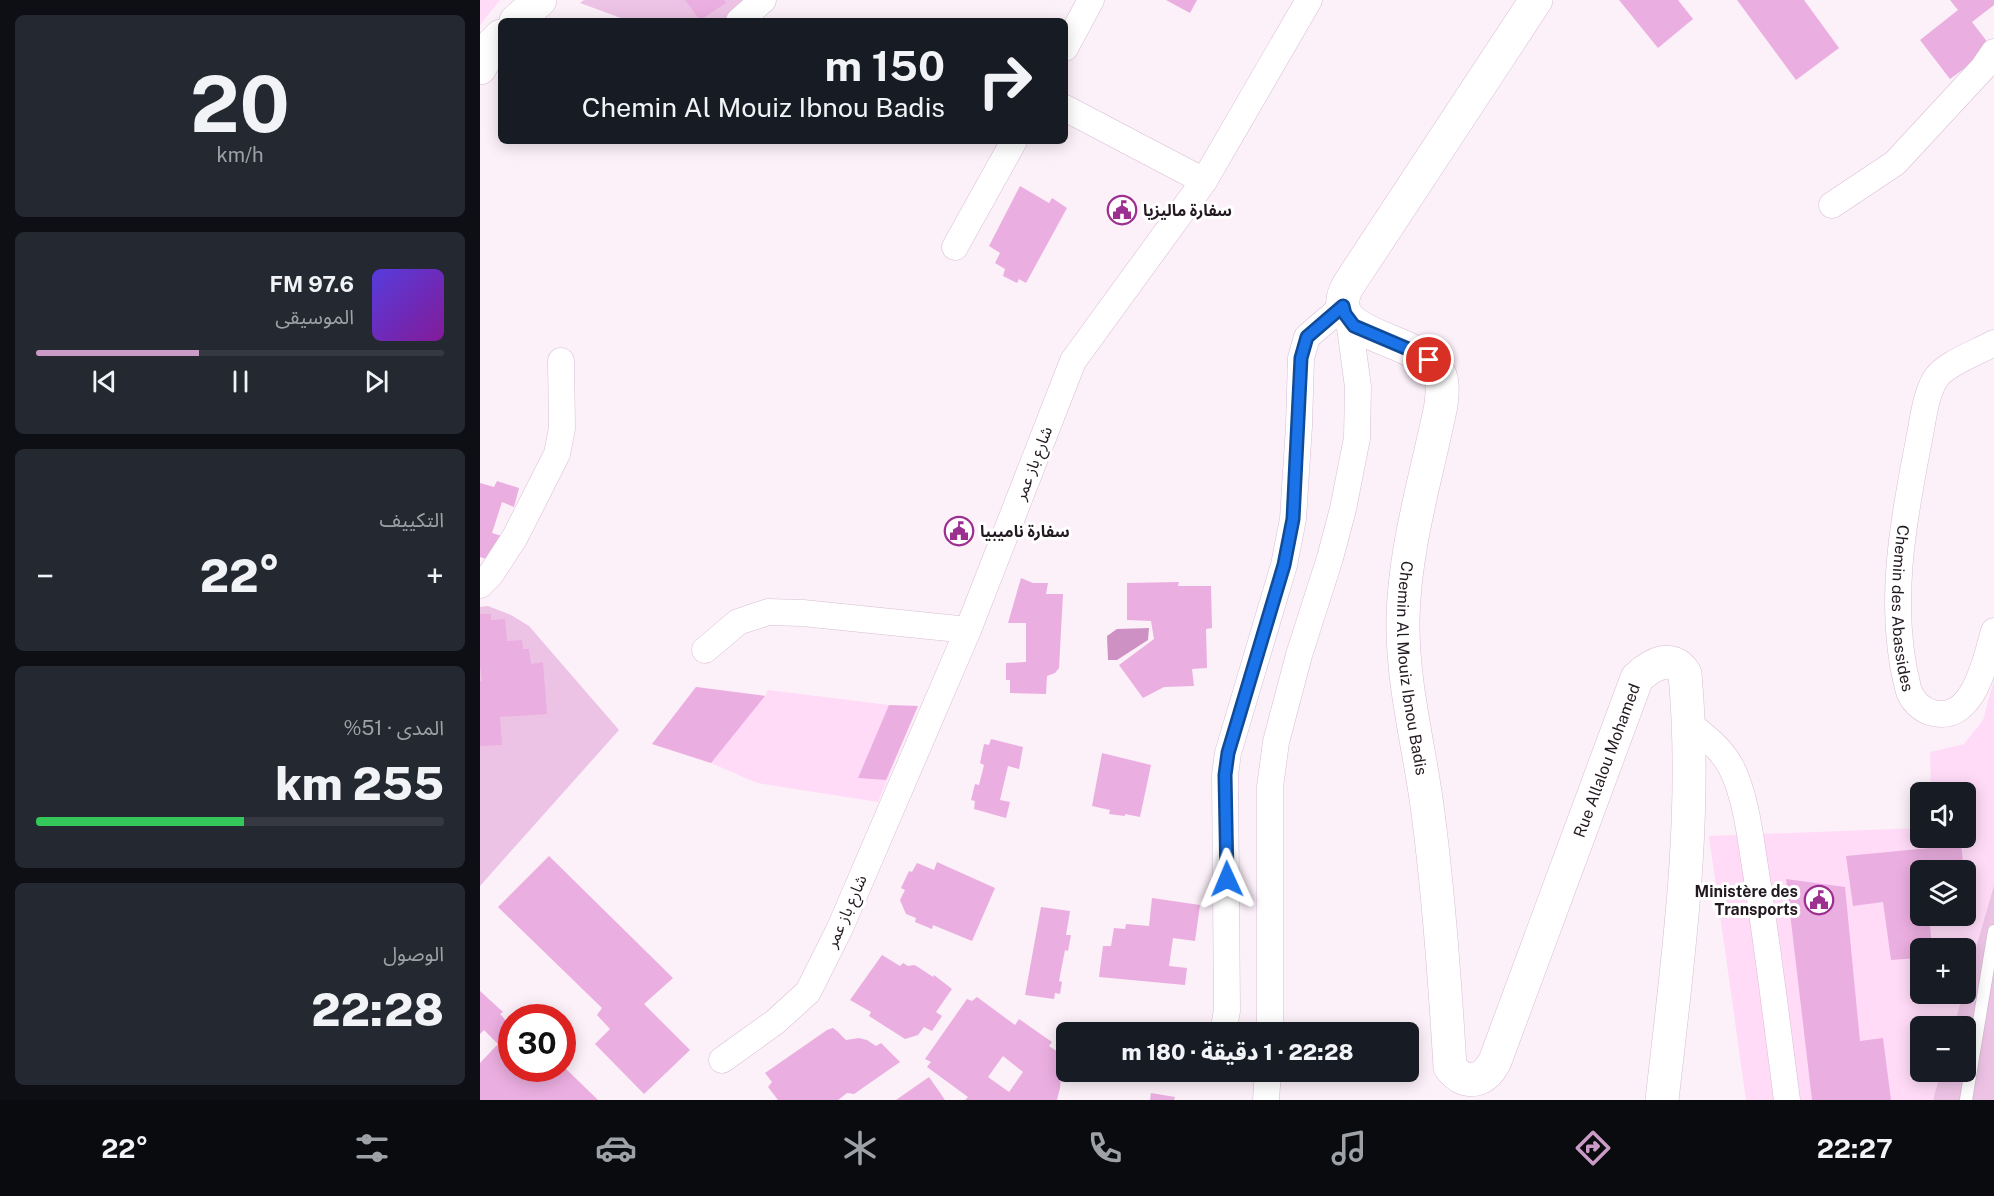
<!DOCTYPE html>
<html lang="ar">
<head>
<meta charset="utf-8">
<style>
	:root { --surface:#171b24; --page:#242831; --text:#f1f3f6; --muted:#9ea1a6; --line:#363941; --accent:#cb9bc8 }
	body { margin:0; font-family:"Public Sans","Noto Sans Arabic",sans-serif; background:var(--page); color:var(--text); direction:rtl; height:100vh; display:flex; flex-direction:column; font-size:22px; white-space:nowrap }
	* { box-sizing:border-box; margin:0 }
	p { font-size:20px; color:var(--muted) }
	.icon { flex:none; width:33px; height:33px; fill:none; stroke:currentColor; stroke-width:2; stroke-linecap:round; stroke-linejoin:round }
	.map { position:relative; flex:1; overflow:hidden; direction:ltr }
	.side { display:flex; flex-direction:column; gap:15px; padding:15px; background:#0d0f14; width:480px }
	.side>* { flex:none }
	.hud { position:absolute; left:18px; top:18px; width:570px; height:126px; border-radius:9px; box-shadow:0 3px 15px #0003; direction:rtl; background:#171b24; color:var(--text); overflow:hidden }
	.fabs { position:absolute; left:1430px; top:782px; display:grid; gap:12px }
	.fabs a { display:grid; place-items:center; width:66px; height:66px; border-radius:9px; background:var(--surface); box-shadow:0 3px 15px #0003; font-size:30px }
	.speed { position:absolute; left:18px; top:1004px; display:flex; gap:12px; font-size:30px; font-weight:700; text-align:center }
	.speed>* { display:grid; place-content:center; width:78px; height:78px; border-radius:50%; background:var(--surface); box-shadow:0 3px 15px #0003; line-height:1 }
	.speed .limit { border:9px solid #d22; background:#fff; color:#111 }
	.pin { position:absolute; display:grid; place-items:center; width:51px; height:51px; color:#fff; margin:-26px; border:3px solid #fff; border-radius:50%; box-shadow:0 2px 6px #0007 }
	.me { position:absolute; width:66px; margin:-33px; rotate:359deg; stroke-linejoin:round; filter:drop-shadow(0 0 4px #0008) }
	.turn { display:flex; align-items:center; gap:21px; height:126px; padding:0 24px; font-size:27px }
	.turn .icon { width:78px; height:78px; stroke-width:2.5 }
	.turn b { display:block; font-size:42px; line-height:51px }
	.big { font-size:45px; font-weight:800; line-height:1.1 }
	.side .tile { flex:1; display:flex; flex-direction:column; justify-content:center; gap:9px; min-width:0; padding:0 21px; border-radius:9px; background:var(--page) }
	.side .dial { align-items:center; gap:0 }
	.dial b { font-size:78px; line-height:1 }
	.song { display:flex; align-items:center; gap:18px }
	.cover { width:72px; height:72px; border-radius:9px; background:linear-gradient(135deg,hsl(250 70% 55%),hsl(290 70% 35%)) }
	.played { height:6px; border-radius:3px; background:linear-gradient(90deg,var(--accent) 40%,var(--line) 40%) }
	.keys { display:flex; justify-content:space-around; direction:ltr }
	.heat { display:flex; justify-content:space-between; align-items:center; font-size:33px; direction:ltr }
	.charge { height:9px; border-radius:4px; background:linear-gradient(90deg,#34c759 51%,var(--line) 0) }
	.trip { position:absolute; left:576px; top:1022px; width:363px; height:60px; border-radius:9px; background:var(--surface); box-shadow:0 3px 15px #0003; font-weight:800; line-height:60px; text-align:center; direction:rtl }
	.menu { display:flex; height:96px; justify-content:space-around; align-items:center; background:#090b0e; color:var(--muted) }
	.menu .icon { width:42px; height:42px }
	.menu .selected { color:var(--accent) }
	.menu b { font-size:27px; color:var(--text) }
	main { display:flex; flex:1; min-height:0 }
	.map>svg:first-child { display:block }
</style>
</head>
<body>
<main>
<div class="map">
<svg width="1514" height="1100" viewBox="0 0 1514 1100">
	<rect width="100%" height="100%" fill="#fcf0f9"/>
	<!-- built -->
	<g fill="#ffdbf8" fill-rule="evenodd">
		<polygon points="0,0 20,0 0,25"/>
		<path d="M 1514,680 L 1514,885 L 1485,986 L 1485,948 L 1440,948 L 1440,993 L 1483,993 L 1474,1026 L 1440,1026 L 1440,1071 L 1461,1071 L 1453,1100 L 1266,1100 L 1229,836 L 1440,828 L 1440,837 L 1485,837 L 1485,792 L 1451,792 L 1450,752 L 1484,744 L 1503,720 ZM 1440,870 L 1485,870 L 1485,915 L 1440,915 Z"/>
		<polygon points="216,687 285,696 288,690 409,705 438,706 398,802 277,783 231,763 172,744"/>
	</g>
	<!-- green -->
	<g fill="#edc3e5">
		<polygon points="104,0 271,0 247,21 149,21 100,3"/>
		<polygon points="8,606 31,615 49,626 139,730 0,886 0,607"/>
		<polygon points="1514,885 1514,1100 1453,1100 1461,1071 1485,1071 1485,1026 1474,1026 1483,993 1485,993 1485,986"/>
	</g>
	<!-- water -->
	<polygon fill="#cd92c3" points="669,628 668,640 637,660 628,660 627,636 637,629"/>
	<!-- building -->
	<g fill="#ebaee0" fill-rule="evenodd">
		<polygon points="205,0 244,0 246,3 220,20"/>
		<polygon points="686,0 717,0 710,13"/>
		<polygon points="1139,0 1198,0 1213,19 1178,48"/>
		<polygon points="1257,0 1324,0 1359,48 1316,80"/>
		<polygon points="1470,0 1514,0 1514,5 1492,22 1512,48 1470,79 1440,40 1478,10"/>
		<polygon points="540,186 569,203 572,198 587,208 546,283 539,279 537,283 523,276 525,269 515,263 520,253 509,246"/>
		<polygon points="17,481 39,488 34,507 22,502 12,533 22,536 13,561 0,557 0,483 14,487"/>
		<polygon points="541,578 553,583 568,583 566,594 583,594 579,668 575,673 567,676 566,694 530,693 530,680 526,680 526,663 546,662 546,623 528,623"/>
		<polygon points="699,582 698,586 731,586 732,628 726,629 727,668 712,669 714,686 684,687 663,698 639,665 674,639 671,621 647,620 647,583"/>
		<polygon points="0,614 11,614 11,620 25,619 27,641 42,640 43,649 49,649 51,664 63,662 67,714 20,717 22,745 0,746 0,681 2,681 0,665"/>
		<polygon points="216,687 285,696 231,763 172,744"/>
		<polygon points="409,705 438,706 406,780 378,778"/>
		<polygon points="511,739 543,747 539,769 528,766 520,800 530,802 526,818 494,809 495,801 491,800 495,784 499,785 504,765 500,763 504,744 509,745"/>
		<polygon points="622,753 671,765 660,817 645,814 645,816 629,814 630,810 612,806"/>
		<polygon points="1481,845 1484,870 1440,870 1440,915 1449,915 1452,948 1440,948 1440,958 1411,960 1403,902 1373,906 1366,856"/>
		<polygon points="69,856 193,978 164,1004 210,1050 164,1094 115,1044 130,1029 117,1015 122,1008 18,907"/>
		<polygon points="457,862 515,888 492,941 453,925 452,929 435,922 436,918 426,914 420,900 425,890 421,888 429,871 432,872 437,863 454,870"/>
		<polygon points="1306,879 1365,887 1380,1041 1403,1038 1411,1100 1332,1100"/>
		<polygon points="672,898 720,905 715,941 693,938 689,966 707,968 705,985 619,977 623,946 631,946 634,928 645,929 646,924 669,926"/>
		<polygon points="561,907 590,911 586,935 591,935 588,951 585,950 579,981 582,982 580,994 575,993 574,999 545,995"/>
		<polygon points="402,955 420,966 423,963 428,966 434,965 438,967 453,977 454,975 472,989 456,1012 462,1016 452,1031 444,1027 438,1035 425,1039 389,1016 391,1012 370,1000"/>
		<polygon points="0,991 23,1012 20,1014 29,1024 32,1021 32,1068 82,1068 82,1065 118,1100 0,1100 0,1063 18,1044 4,1030 0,1034"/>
		<path d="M 497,997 L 535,1025 L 539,1019 L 572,1042 L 569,1046 L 581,1054 L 581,1059 L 579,1063 L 582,1068 L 580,1088 L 577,1100 L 485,1100 L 488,1097 L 447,1067 L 451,1062 L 445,1059 L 487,999 L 492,1001 ZM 523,1056 L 543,1072 L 529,1092 L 508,1077 Z"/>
		<polygon points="44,1007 53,1017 35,1017"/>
		<polygon points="353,1028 357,1031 366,1040 379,1038 387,1040 396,1046 401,1043 420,1062 374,1094 367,1093 358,1100 298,1100 288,1087 292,1082 285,1073 347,1030"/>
		<polygon points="449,1077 465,1100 416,1100"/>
		<polygon points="671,1093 695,1097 694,1100 670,1100"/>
	</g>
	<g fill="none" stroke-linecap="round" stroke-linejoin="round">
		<!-- lane casing -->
		<g stroke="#d9bdd4" stroke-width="14">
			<polyline id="lane" points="1486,1100 1514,931"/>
		</g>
		<!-- street casing -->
		<g stroke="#d9bdd4" stroke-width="27">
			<g id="street">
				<polyline points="259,21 283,0"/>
				<polyline points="585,48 611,0"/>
				<polyline points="585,108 724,181"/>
				<polyline points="1352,205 1415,163 1503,68 1514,52"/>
				<polyline points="475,247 534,141"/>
				<path id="s1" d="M 1514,343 C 1498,352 1465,364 1456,378 C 1445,395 1443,421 1439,440 C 1423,521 1407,607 1428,688 C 1431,700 1441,710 1453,713 C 1494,723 1506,659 1514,631"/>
				<polyline points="0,585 11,574 35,537 77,454 82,428 81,361"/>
				<polyline points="225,650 258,622 288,612 323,613 488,630"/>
				<path d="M 1210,724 C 1225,737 1242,749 1251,767 C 1266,795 1271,842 1276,873 C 1288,949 1297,1024 1307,1100"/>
				<polyline points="743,1032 747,1011 745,775 748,753 804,565 813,519 819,426 821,358 827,337 863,306"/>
				<polyline points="790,1032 790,787 796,742 819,655 850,558 863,509 877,438 878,387 869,320"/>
				<polyline points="242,1060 295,1022 328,992 360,928 488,630 593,361 724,181 829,0"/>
				<polyline points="786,1100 788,1071"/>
			</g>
		</g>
		<!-- secondary casing -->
		<g stroke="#d9bdd4" stroke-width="34">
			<g id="secondary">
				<path id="s2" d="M 1056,0 L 869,284 C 836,338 941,336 959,373 C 964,383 962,394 961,405 C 947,475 924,548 923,620 C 922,685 940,749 948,813 C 959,897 965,982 970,1067 C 986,1087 1004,1082 1015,1061 L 1157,678 C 1171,665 1192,652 1205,674 C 1218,816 1198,959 1182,1100"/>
				<polyline points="36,21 60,0"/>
				<polyline points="0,68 13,44 21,36"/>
			</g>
		</g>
		<!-- lane -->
		<use href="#lane" stroke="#fff" stroke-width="12"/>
		<!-- street -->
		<use href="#street" stroke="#fff" stroke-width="26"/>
		<!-- secondary -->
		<use href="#secondary" stroke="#fff" stroke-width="33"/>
	</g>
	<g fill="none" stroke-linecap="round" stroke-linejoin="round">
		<!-- route casing -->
		<g stroke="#114b97" stroke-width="15">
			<polyline id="route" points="747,879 745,775 748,753 804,565 813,519 821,358 827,337 863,306 865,314 874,326 935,352 949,360"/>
		</g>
		<!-- route -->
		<use href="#route" stroke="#1a73e8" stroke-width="10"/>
	</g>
	<!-- icons -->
	<defs>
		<g id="civic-ring" transform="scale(1.5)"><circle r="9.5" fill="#fff" stroke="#9c3090" stroke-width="1.5"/><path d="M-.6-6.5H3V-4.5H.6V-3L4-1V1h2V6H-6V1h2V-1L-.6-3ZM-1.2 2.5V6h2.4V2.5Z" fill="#9c3090"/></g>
	</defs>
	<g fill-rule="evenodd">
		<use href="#civic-ring" x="642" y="210"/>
		<use href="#civic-ring" x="479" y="531"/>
		<use href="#civic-ring" x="1339" y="900"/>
	</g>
	<g text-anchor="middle" stroke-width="6" stroke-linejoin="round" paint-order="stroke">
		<!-- poi labels -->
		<g font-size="16" font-weight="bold" fill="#231921" stroke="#fff" text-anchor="start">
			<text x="663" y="216">سفارة ماليزيا</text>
			<text x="500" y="537">سفارة ناميبيا</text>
			<text x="1318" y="897" text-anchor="end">Ministère des<tspan x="1318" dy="18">Transports</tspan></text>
		</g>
		<!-- street labels -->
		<g font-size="16" fill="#231921" stroke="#fff">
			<text transform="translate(553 463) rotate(-69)" y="6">شارع باز عمر</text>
			<text dy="6" stroke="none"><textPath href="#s1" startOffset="303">Chemin des Abassides</textPath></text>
			<text dy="6" stroke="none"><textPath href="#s2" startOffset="784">Chemin Al Mouiz Ibnou Badis</textPath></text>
			<text dy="6" stroke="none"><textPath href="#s2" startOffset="1563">Rue Allalou Mohamed</textPath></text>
			<text transform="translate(366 911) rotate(-66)" y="6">شارع باز عمر</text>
		</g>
	</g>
</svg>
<div class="fabs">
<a><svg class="icon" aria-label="sound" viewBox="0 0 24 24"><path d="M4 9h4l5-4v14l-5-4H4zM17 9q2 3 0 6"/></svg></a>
<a><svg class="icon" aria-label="layers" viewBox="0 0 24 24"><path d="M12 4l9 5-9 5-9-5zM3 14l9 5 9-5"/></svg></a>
<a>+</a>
<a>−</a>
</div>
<div class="speed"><div class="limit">30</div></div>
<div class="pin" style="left:949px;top:360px;background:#d93025"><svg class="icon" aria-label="arrive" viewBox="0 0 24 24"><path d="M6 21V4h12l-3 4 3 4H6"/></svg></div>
<svg class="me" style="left:747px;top:879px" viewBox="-20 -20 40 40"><path d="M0-17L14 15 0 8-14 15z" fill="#1a73e8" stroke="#fff" stroke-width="4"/></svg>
<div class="trip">22:28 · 1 دقيقة · 180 m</div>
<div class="hud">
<div class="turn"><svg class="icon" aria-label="right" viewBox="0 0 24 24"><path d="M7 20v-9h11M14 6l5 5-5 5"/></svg><div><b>150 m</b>Chemin Al Mouiz Ibnou Badis</div></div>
</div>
</div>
<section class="side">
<div class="tile dial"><b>20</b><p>km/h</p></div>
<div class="tile">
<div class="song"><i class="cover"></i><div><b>97.6 FM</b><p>الموسيقى</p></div></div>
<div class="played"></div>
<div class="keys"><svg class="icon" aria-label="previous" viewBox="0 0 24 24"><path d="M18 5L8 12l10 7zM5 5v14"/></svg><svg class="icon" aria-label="pause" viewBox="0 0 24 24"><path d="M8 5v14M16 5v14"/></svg><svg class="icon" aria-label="next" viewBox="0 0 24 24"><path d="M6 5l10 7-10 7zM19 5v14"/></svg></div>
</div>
<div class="tile"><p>التكييف</p>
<div class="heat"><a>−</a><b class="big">22°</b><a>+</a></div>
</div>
<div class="tile"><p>المدى · 51%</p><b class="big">255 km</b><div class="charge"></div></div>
<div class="tile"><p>الوصول</p><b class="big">22:28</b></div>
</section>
</main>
<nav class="menu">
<b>22:27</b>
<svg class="icon selected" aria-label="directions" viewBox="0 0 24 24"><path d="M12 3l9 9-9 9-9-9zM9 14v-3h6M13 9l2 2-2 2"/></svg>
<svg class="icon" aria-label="music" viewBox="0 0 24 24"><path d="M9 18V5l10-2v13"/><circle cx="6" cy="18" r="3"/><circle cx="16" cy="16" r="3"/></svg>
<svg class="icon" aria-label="phone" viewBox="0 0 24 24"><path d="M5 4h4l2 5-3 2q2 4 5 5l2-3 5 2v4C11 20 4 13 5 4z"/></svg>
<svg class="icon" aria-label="climate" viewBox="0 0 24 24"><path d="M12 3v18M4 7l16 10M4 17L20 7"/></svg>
<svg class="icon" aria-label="car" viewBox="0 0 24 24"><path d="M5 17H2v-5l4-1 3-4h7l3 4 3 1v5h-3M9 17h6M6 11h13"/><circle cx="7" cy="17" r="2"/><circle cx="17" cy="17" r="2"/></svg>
<svg class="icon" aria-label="filters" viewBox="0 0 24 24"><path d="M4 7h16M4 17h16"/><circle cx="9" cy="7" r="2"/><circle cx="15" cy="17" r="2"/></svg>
<b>22°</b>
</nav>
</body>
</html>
